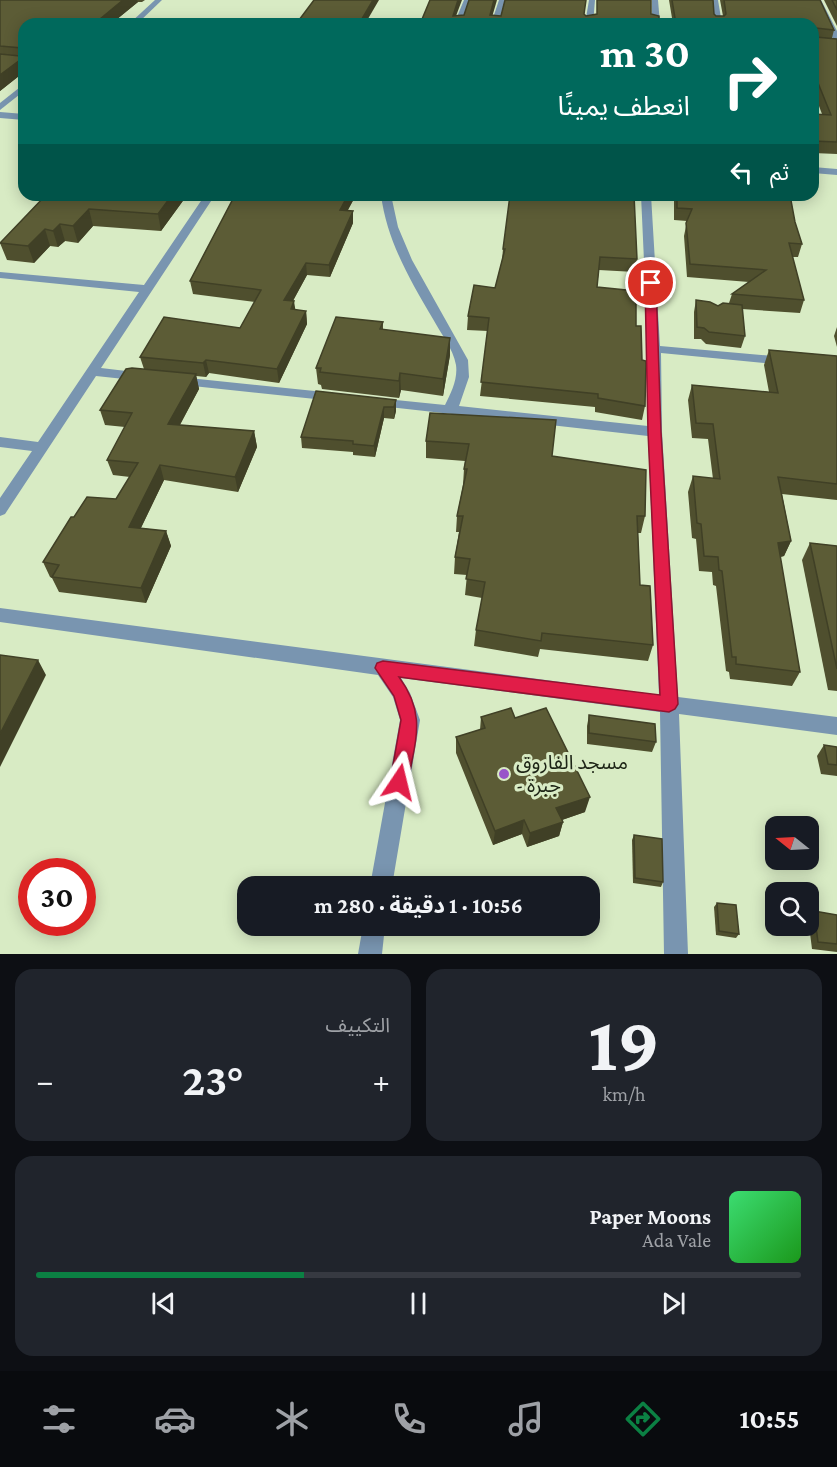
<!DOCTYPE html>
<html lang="ar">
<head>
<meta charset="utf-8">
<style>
	:root { --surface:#171b24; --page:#20242c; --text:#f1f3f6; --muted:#9ea1a6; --line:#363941; --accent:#0b8043 }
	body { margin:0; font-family:"Crimson Pro","Noto Sans Arabic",serif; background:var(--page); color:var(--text); direction:rtl; height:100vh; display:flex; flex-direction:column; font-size:22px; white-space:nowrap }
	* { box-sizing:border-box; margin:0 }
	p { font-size:20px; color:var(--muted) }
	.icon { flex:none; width:33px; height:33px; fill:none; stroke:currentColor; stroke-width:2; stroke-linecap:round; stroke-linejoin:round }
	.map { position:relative; height:954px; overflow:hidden; direction:ltr }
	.panel { display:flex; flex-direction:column; gap:15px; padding:15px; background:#0d0f14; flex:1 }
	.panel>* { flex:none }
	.banner { position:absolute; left:18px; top:18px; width:801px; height:183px; border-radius:18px; box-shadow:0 3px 15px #0003; direction:rtl; background:#00695c; color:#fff; overflow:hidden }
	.needle { width:39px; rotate:288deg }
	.controls { position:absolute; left:765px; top:816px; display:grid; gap:12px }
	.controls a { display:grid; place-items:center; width:54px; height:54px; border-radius:12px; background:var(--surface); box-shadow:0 3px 15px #0003; font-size:30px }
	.speed { position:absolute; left:18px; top:858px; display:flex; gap:12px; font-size:30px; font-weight:700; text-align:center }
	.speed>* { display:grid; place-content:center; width:78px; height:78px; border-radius:50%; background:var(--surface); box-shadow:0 3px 15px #0003; line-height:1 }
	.speed .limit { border:9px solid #d22; background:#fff; color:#111 }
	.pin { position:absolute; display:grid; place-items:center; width:51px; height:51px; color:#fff; margin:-26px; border:3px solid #fff; border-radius:50%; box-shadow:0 2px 6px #0007 }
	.me { position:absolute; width:66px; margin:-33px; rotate:10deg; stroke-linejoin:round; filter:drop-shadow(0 0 4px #0008) }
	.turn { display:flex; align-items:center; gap:21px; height:126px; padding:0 30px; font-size:27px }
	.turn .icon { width:78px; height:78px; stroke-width:2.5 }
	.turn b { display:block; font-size:42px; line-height:51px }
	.then { display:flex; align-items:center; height:57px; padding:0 30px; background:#0003; gap:12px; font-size:22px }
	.big { font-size:45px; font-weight:700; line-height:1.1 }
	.panel .card { flex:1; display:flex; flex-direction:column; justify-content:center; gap:9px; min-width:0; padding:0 21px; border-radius:18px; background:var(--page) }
	.panel .dial { align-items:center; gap:0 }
	.dial b { font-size:78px; line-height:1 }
	.song { display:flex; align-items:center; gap:18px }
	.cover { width:72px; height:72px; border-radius:9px; background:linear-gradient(135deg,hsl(140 70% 55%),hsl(120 70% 35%)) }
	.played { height:6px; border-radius:3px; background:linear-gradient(90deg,var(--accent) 35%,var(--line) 35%) }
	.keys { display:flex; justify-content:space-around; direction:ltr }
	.heat { display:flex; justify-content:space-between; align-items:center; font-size:33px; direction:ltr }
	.panel .tiles { flex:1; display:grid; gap:15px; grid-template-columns:1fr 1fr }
	.card:last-child { grid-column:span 2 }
	.trip { position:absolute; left:237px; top:876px; width:363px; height:60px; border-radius:18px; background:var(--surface); box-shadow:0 3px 15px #0003; font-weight:700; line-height:60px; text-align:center; direction:rtl }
	.dock { display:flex; height:96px; justify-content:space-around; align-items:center; background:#090b0e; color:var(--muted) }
	.dock .icon { width:42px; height:42px }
	.dock .current { color:var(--accent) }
	.dock b { font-size:27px; color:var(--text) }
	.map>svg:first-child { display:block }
</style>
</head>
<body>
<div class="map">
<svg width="837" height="954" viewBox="0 0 837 954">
	<rect width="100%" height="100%" fill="#d8ebc4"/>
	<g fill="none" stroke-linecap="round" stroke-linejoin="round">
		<!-- minor -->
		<g fill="#7995b0" fill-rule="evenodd">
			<polygon points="155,0 162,0 137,24 129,24"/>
			<polygon points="464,0 470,0 462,24 454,24"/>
			<polygon points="499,0 505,0 499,24 491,24"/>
			<polygon points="589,0 595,0 593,24 585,24"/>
			<polygon points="652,0 658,0 660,24 652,24"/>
			<polygon points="712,0 718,0 722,24 714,24"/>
			<polygon points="815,0 821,0 837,31 837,41 833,39"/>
			<polygon points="24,84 24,91 0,110 0,103"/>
			<polygon points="0,112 24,114 24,120 0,118"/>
			<polygon points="813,167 837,169 837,175 813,173"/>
			<polygon points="205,195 215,195 101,368 143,373 150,377 143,381 96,376 5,514 0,516 0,498 32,451 0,447 0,437 38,442 139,292 0,278 0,272 144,285"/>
			<path d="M 381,195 L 391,195 L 398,227 L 412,260 L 468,360 L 469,377 L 459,406 L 648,426 L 648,349 L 641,195 L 651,195 L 660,346 L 785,357 L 792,361 L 785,365 L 661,353 L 662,432 L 678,697 L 837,717 L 837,735 L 679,714 L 688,954 L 664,954 L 660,712 L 401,678 L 410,693 L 420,720 L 392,886 L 370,886 L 400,720 L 393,697 L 378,675 L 0,622 L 0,608 L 659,695 L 648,436 L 371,405 L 369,402 L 371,399 L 376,398 L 445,405 C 451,393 458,379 456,365 C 453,348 441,334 433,319 C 410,280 387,241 381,195 Z"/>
			<polygon points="179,377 334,393 341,397 334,401 174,384 172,381"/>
			<polygon points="363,926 385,926 382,954 358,954"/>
		</g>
	</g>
	<!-- wall -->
	<g fill="#4f4f2e">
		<polygon points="0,0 145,0 142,2 138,2 111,24 24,24 24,72 0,91"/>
		<polygon points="669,0 713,0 714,14 716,16 723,16 720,0 820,0 834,30 832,38 837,39 837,154 813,153 813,114 822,114 813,90 813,24 673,24"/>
		<polygon points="824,0 837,0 837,26"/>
		<polygon points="46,195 184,195 185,198 161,231 93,226 78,243 65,241 58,247 50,246 34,263 7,260 0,243"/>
		<polygon points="235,195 356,195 348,210 353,223 330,277 307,275 293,301 295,310 306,311 307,324 279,383 209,373 206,377 196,376 199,389 180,425 254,431 257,447 238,492 164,480 141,528 166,531 171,546 146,603 59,592 52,578 50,577 43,562 74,517 116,499 130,477 113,475 107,460 125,427 105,425 100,410 144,369 140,357 240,328 255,302 193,294 190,281"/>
		<polygon points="652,195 790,195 795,222 802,244 798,257 792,257 804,300 800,313 742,309 745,336 741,348 706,344 701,339 694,339 694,312 696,300 718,306 729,303 732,294 749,282 687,277 684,236 687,221 674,220 674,198 653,196"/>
		<polygon points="503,249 637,259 635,272 599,270 597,287 636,326 642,360 645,406 642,420 595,412 595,407 480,396 488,331 467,330 468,316 495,288 502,260"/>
		<polygon points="383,322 383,330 450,338 450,355 443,396 401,390 399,398 322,389 321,385 318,384 316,368"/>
		<polygon points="837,327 837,347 834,336"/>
		<polygon points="769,350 837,356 837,500 782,494 791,541 784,556 780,557 800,672 792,686 730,679 729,672 726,671 716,586 713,585 712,572 699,571 696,539 692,538 688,492 693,476 713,479 708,439 692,438 688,400 692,385 769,392 764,365"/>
		<polygon points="396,400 396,411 394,419 384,418 375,457 353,455 353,452 302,448 301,437"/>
		<polygon points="430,413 552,456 645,516 641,533 638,533 640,585 653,645 648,661 540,649 538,657 474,646 476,630 482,598 465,595 467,575 454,574 455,557 459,532 456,532 457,516 463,485 464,469 465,461 426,458 426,441"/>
		<polygon points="810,543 837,546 837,691 828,690 802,560"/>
		<polygon points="589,715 656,742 652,752 587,744 587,726"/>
		<polygon points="481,717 515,718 585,812 562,820 563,822 559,836 527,847 522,834 493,845 456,753 456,737 480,730"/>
		<polygon points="824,745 837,747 837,776 821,774 817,756"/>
		<polygon points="634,835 663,882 661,887 633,883 632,840"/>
		<polygon points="717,903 739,934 736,938 716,935 714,907"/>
		<polygon points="814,911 837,915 837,952 812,949 808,917"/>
	</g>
	<!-- shaded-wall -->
	<g fill="#404026">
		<polygon points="123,0 137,0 138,2 111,24 94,24"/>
		<polygon points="373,0 379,0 365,24 359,24"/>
		<polygon points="458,0 462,0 453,24 453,16"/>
		<polygon points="494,0 497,0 490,24 490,15"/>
		<polygon points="24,57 24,72 0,91 0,75"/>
		<polygon points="172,195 184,195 185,198 161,231 158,214"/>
		<polygon points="348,195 356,195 341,222 340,210"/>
		<polygon points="89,209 93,226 78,243 73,226"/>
		<polygon points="353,211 353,223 330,277 329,265"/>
		<polygon points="60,224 65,241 58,247 53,231"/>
		<polygon points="45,229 50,246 34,263 28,246"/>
		<polygon points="306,263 307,275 286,313 284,300"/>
		<polygon points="294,301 296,314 291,309"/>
		<polygon points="306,311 307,324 279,383 277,369"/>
		<polygon points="450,338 450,355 443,396 443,379"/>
		<polygon points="206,360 209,373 206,377 203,363"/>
		<polygon points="400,373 401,390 399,398 399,381"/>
		<polygon points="196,374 199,389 172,439 168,424"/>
		<polygon points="396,400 396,411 394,419 394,407"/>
		<polygon points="384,407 384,418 375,457 374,446"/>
		<polygon points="254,431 257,447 238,492 235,477"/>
		<polygon points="160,465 164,480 134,542 129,527"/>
		<polygon points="166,531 171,546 146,603 141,588"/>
		<polygon points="791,541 784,556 771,559 778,543"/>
		<polygon points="38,660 46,675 0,767 0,734"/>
		<polygon points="590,797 585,812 553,823 556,808"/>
		<polygon points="524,820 522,834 493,845 495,831"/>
		<polygon points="563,822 559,836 527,847 530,833"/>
	</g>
	<!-- building -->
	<g fill="#5c5c36" stroke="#404026" stroke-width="1.5">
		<polygon points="0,0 123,0 94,24 24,24 24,57 0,75 0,54 20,56 22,53 22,48 0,46"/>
		<polygon points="314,0 373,0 359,24 296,24"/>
		<polygon points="430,0 458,0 453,16 464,15 469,0 494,0 490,15 501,16 505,0 586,0 584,14 586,16 597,14 597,0 651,0 651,14 659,16 659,24 420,24"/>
		<polygon points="672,0 713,0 714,14 716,16 724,16 726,14 724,0 820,0 834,30 816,28 814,35 816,37 837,39 837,142 813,141 813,114 831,115 816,78 813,78 813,24 676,24"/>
		<polygon points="832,0 837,0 837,10"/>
		<polygon points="46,195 172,195 158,214 89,209 73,226 60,224 53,231 45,229 28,246 0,243"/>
		<polygon points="235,195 348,195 340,210 353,211 329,265 306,263 284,300 294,301 291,309 306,311 277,369 206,360 203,363 140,357 164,317 240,328 261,290 190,281"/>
		<polygon points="510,195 634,195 637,259 600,257 597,287 636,291 636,326 641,326 642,360 646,361 645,406 598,398 598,394 481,382 489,318 468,316 474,285 495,288 505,249 503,249"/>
		<polygon points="677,195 790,195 795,222 802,244 789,243 804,300 732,294 766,270 690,264 686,223 692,209 677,208"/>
		<polygon points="696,300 710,302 718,306 723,303 742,305 745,336 709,332 704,328 697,327"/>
		<polygon points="336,317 383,322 380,329 450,338 443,379 400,373 399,381 320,372 321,368 316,368"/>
		<polygon points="769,350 837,356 837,484 778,477 791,541 778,543 800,672 736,664 736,657 732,657 722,571 719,570 718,557 704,556 701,524 697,523 693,476 720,479 713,424 696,423 692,385 778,393"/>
		<polygon points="132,368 196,374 168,424 254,431 235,477 160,465 129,527 166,531 141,588 52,577 59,565 43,562 71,517 74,517 87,497 116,499 138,463 107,460 132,413 100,410 126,369"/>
		<polygon points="316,391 396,400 394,407 384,407 374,446 353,444 353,441 301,437"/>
		<polygon points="430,413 556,420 552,456 646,470 645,516 637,516 640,585 650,586 653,645 542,633 541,641 476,630 485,582 466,579 470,559 455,557 463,516 457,516 467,469 464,469 469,444 426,441"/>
		<polygon points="810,543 837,546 837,669"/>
		<polygon points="0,655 38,660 0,734"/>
		<polygon points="511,708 515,718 546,708 590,797 556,808 563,822 530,833 524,820 495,831 456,737 485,728 481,717"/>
		<polygon points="589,715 655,724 656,742 589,733"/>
		<polygon points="824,745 837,747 837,765 828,764"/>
		<polygon points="634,835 662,839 663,882 635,878"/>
		<polygon points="717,903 736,905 739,934 719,931"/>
		<polygon points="814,911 837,915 837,944 818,942"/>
	</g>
	<!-- route -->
	<path fill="#e11d48" stroke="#92132f" stroke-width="1.5" d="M 651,280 L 656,283 L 661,432 L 678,704 L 675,709 L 669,712 L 399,677 C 427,715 415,740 408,782 L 405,789 L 399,791 L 392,789 L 390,782 L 401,720 L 394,696 L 375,668 L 377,663 L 383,661 L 660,695 L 648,432 L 645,283 Z"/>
	<!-- markers -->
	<circle fill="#9854c9" stroke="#d8ebc4" stroke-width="2" cx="504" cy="774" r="6"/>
	<g text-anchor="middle" stroke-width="6" stroke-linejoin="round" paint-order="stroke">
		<!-- near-poi labels -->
		<g font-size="20" fill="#1c2315" stroke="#d8ebc4" text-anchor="start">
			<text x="516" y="769">مسجد الفاروق<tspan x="516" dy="23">- جبرة</tspan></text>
		</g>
	</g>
</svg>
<div class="controls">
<a><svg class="needle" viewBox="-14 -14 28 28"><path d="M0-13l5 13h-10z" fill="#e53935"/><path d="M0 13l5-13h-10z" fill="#9ea1a6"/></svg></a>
<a><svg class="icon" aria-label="search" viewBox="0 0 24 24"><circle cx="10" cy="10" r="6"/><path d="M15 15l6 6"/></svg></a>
</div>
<div class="speed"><div class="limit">30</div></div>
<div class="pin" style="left:651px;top:283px;background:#d93025"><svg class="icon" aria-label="arrive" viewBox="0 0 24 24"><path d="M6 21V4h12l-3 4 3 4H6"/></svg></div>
<svg class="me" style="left:399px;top:782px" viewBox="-20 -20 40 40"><path d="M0-17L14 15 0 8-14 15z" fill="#e11d48" stroke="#fff" stroke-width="4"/></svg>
<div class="trip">10:56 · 1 دقيقة · 280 m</div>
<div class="banner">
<div class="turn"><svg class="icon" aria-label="right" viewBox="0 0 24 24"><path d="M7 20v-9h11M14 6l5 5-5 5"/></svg><div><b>30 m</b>انعطف يمينًا</div></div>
<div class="then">ثم<svg class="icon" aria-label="left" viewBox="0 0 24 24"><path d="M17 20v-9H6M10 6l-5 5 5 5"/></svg></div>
</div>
</div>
<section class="panel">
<div class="tiles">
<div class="card dial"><b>19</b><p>km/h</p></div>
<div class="card"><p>التكييف</p>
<div class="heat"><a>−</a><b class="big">23°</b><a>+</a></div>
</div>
<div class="card">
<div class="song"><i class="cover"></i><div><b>Paper Moons</b><p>Ada Vale</p></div></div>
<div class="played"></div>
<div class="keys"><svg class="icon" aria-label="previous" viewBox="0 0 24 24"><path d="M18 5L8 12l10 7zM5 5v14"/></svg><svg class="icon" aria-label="pause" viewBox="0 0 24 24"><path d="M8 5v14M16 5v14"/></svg><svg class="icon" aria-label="next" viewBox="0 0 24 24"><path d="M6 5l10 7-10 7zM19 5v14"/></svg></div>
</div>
</div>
</section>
<nav class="dock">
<b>10:55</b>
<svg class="icon current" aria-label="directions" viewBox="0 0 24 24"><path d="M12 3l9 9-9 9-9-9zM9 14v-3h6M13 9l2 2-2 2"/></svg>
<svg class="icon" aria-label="music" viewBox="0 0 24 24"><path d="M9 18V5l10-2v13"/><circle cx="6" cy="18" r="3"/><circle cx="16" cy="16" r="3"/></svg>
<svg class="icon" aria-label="phone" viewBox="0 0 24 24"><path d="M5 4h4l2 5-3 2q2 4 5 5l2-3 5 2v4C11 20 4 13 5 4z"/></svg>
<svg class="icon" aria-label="climate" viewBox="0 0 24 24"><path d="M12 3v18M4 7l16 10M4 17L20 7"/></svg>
<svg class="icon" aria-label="car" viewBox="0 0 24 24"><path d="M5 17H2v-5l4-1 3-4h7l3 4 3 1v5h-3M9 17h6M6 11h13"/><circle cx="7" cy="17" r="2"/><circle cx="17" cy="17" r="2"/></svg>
<svg class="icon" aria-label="filters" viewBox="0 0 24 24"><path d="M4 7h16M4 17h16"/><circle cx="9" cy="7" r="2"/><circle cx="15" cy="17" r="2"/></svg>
</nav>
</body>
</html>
